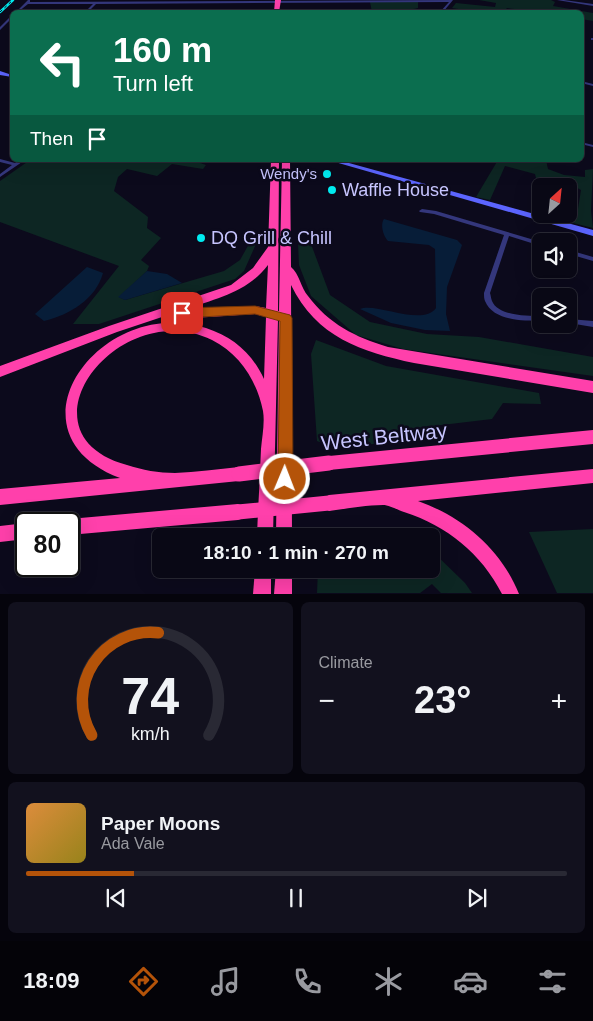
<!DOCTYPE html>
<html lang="en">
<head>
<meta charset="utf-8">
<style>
	:root { --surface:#090815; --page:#12111e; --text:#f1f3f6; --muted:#999aa0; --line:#292934; --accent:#b45309 }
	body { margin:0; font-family:Arial,sans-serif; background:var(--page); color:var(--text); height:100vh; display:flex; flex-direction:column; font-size:19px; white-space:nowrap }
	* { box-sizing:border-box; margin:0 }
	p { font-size:16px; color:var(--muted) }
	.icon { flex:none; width:28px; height:28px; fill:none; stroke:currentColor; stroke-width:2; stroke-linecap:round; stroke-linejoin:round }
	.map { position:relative; height:594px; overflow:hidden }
	.panel { display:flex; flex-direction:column; gap:8px; padding:8px; background:#05040c; flex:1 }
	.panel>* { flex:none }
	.hud { position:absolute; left:10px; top:10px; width:574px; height:152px; border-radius:8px; box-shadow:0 5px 20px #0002,0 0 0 1px var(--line); background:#0b6e4f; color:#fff; overflow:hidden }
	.needle { width:32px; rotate:27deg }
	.buttons { position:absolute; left:532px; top:178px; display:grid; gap:10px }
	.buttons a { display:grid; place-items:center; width:45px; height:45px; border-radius:8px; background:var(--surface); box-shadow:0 5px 20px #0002,0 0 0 1px var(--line); font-size:25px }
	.speed { position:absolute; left:15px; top:512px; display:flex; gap:10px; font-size:25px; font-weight:700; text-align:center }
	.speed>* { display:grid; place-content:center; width:65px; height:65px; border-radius:50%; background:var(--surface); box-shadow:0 5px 20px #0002,0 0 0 1px var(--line); line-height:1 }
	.speed .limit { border:2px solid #111; border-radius:8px; background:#fff; color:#111 }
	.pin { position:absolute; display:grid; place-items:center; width:42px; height:42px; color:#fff; margin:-21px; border-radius:10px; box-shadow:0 2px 8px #0006 }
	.me { position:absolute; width:55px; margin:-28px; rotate:1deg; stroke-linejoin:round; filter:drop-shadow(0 0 4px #0008) }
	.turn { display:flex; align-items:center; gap:18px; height:105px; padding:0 20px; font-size:22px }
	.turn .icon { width:65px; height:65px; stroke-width:2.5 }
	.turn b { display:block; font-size:35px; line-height:42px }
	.then { display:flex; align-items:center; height:48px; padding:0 20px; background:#0003; gap:10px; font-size:19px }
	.big { font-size:38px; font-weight:700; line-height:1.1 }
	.panel .widget { flex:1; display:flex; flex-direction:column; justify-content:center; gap:8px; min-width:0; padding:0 18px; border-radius:8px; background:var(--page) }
	.panel .dial { align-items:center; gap:0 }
	.dial svg { height:130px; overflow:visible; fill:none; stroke:var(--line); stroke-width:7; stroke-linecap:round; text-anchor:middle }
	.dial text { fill:var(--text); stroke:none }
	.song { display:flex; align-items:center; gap:15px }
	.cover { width:60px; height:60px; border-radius:8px; background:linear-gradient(135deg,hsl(30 70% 55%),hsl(50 70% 35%)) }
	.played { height:5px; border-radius:2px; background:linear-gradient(90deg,var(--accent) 20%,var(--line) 20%) }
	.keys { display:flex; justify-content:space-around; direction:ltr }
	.heat { display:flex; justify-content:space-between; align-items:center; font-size:28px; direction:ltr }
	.panel .tiles { flex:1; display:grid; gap:8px; grid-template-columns:1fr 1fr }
	.widget:last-child { grid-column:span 2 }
	.trip { position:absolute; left:152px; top:528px; width:288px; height:50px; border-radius:8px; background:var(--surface); box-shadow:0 5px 20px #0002,0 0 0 1px var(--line); font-weight:700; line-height:50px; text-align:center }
	.tabs { display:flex; height:80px; justify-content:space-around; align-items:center; background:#040308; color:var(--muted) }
	.tabs .icon { width:35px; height:35px }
	.tabs .on { color:var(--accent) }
	.tabs b { font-size:22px; color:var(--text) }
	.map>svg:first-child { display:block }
</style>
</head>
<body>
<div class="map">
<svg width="593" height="594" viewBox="0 0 593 594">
	<rect width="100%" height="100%" fill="#0c0a1c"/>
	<!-- green -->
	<g fill="#0d2623">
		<polygon points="479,0 551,0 555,2 553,6 593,13 593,21 581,19 581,12 538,12 507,8 503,12 478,12 452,8 456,3 495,7 496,3"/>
		<polygon points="370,2 418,2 418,8 409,10 409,12 372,12"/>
		<polygon points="30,160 191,160 206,165 203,169 172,164 157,176 127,169 118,177 114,191 148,217 147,228 161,238 141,260 149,266 147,271 119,297 125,300 224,271 240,260 254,235 260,235 244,271 235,279 99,324 73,324 119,266 0,222 0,181"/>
		<polygon points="498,160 546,160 548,169 564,175 585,177 585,170 593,169 591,211 593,228 569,222 567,214 578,209 581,190 572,185 547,186 537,182 535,174 505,166 490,200 476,197"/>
		<polygon points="298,243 311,244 330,295 370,322 427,334 479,337 593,357 593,376 403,349 356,335 311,296 299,265"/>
		<polygon points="316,340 386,366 539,393 541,404 503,403 492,419 408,429 402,442 332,447 317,441 311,354"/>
		<polygon points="345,527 386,531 398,536 336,536"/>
		<polygon points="593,529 593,593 557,593 529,532"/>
		<polygon points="431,550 465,583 472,593 441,593 432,584 420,593 317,593 318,569 431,569"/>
	</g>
	<!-- water -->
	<g fill="#071d38">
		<path d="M 384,219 L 457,240 L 462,245 L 447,287 L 446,314 L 450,331 L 425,330 L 391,323 L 360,309 C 376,302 422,327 436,308 L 435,249 L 429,245 L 388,241 C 383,236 380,224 384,219 Z"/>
		<path d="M 87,267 L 103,273 C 96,299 69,315 44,321 L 35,314 Z"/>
		<polygon points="147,271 167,274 182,283 125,300 118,297"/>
	</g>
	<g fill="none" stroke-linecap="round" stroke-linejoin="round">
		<!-- street -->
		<g fill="#34377c" fill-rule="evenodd">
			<polygon points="28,0 30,0 30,2 453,0 443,12 440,12 449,2 96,4 88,12 85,12 93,4 28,4 18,12 16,12"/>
			<polygon points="557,0 564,0 593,4 593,6"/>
			<polygon points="11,16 12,16 12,18 0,30 0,27"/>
			<rect x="591" y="38" width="2" height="2"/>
			<polygon points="581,81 593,84 593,86 581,83"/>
			<polygon points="581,142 593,145 593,147 581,144"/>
			<polygon points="0,159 15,163 20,160 25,160 0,177 0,174 12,165 0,162"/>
			<path d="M 422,209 L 436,211 L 541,242 L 541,246 L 509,236 L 490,293 C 491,296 491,299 492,301 C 498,316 527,316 541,316 L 541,321 C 524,321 493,321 485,301 C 484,299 484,296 484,293 L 504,235 L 434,214 L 420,212 L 419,211 Z"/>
			<polygon points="569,250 593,257 593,261 569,254"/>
			<polygon points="569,319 593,321 593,327 569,323"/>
		</g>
		<!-- secondary -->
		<g fill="#5c65ff" fill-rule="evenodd">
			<polygon points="0,71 12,75 12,77 0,75"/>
			<polygon points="328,160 338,160 593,230 593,236"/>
		</g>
		<!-- highway -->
		<g fill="#ff40ab" fill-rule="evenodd">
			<polygon points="275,0 281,0 279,12 274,12"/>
			<path d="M 271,160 L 279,160 L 278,311 L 279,311 L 282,160 L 290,160 L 291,267 C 299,273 301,288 308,296 C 329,324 355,337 388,347 L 593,381 L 593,393 L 414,363 C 362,352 316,337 291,285 L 292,536 L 276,536 L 279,319 L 278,319 L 273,536 L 257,536 C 258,507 260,478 261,449 C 262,437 265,423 263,411 C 257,381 240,354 212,340 C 117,295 13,434 127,465 C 142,470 159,473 175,473 C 196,472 218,469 239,467 L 244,469 L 246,474 L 244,479 L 239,481 L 0,505 L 0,489 L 120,478 C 0,432 101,294 206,328 C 233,337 252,353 264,379 L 266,317 L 255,314 L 177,319 L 173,317 L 171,314 L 117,332 L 0,377 L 0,366 L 109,326 L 231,285 L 253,268 L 268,247 ZM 268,265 L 266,308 L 255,306 L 186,309 C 216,299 248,292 268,265 Z"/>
			<polygon points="593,430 593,444 329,470 324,468 322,463 324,458 329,456"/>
			<path d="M 593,469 L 593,483 L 418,501 C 463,517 501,549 519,594 L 502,594 C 481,553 447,526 404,512 C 398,510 389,505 383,505 C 365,505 346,509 329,511 L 324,508 L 321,503 L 324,498 L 329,495 Z"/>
			<polygon points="238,504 244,506 246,512 244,518 238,520 69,535 69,524 62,524 69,519"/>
			<polygon points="26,523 28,524 26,524 26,539 0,542 0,526"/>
			<polygon points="255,569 271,569 271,594 253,594"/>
			<polygon points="276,569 292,569 292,594 274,594"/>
		</g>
		<!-- rail casing -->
		<g stroke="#00ebf0" stroke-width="2.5">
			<polyline id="rail" points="0,12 13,0"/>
		</g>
		<!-- rail -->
		<use href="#rail" stroke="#0c0a1c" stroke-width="1" stroke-dasharray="3" stroke-linecap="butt"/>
		<!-- highway-bridge -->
		<g stroke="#ff40ab" stroke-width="15">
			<polyline points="239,474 329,463"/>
			<polyline points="238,512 329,503"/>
		</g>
	</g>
	<!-- route -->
	<polygon fill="#b45309" stroke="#753606" points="255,306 290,315 292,318 293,479 291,485 285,487 280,485 278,479 280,321 255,314 182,318 176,313 182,308"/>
	<!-- markers -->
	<g fill="#00ebf0" stroke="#0c0a1c" stroke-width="2">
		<circle cx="327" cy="174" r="5"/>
		<circle cx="332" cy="190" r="5"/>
		<circle cx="201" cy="238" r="5"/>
	</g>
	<g text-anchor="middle" stroke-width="5" stroke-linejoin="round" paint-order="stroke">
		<!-- far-poi labels -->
		<g font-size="15" fill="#c7c5ff" stroke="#0c0a1c" text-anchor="end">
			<text x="317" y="179">Wendy's</text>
		</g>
		<!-- poi labels -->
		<g font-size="18" fill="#c7c5ff" stroke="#0c0a1c" text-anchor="start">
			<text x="342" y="196">Waffle House</text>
			<text x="211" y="244">DQ Grill &amp; Chill</text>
		</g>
		<!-- near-street labels -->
		<g font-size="21" fill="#c7c5ff" stroke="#0c0a1c">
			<text transform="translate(384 437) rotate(-6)" y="7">West Beltway</text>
		</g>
	</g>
</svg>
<div class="buttons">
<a><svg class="needle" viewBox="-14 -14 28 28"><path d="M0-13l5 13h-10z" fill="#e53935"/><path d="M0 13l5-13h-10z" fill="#999aa0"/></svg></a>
<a><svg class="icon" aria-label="sound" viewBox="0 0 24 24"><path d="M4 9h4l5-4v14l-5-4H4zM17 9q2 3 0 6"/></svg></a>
<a><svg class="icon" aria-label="layers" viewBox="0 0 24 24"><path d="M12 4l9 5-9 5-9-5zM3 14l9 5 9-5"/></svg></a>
</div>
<div class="speed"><div class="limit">80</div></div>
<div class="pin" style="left:182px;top:313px;background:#d93025"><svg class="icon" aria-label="arrive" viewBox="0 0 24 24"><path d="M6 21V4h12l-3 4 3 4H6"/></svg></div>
<svg class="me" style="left:285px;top:479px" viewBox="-20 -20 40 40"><circle r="17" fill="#b45309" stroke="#fff" stroke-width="3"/><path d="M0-11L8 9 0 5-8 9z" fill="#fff"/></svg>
<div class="trip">18:10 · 1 min · 270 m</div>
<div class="hud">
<div class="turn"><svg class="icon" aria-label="left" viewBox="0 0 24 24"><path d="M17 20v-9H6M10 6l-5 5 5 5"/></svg><div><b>160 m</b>Turn left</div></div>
<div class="then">Then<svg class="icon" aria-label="arrive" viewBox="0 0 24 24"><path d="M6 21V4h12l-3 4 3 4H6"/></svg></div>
</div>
</div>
<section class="panel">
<div class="tiles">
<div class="widget dial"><svg viewBox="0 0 100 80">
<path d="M14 69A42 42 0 1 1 86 69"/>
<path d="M14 69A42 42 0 0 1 55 6" stroke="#b45309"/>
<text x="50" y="56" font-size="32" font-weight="700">74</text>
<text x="50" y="72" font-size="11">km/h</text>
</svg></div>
<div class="widget"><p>Climate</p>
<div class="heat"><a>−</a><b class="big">23°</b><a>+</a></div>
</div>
<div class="widget">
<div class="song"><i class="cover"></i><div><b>Paper Moons</b><p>Ada Vale</p></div></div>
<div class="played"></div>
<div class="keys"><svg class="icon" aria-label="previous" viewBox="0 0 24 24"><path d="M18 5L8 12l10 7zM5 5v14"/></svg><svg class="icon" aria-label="pause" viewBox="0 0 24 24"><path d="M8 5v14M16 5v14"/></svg><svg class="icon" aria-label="next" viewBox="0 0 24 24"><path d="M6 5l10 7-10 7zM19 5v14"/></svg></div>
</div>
</div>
</section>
<nav class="tabs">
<b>18:09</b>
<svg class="icon on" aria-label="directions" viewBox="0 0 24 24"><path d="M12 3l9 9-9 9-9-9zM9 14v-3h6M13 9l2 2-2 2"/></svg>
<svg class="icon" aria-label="music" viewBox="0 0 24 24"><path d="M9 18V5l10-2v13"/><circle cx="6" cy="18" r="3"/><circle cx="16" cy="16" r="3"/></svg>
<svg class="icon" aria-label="phone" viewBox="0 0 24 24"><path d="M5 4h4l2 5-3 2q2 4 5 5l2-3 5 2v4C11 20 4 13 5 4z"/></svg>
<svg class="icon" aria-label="climate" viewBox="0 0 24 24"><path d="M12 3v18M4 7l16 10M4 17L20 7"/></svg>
<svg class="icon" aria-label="car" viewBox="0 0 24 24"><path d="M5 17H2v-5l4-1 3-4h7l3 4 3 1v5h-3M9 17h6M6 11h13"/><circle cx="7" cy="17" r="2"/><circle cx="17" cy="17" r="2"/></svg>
<svg class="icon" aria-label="filters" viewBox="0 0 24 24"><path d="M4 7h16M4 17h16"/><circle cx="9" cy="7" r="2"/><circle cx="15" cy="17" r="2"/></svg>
</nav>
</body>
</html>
